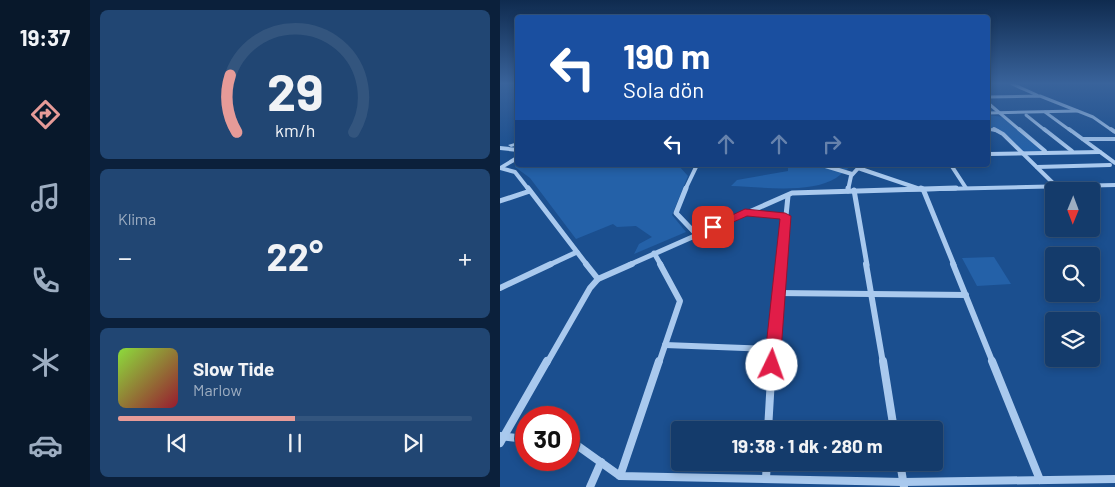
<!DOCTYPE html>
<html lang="tr">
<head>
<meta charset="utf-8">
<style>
	:root { --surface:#143b6b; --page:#214673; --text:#f1f3f6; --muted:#9dadc1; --line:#33557e; --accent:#e69b98 }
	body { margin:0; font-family:Barlow,sans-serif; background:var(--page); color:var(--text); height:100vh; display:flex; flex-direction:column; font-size:19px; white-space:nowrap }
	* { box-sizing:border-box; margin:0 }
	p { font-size:16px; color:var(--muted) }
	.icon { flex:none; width:28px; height:28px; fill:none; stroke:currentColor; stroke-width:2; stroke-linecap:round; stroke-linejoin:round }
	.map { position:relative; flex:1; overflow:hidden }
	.details { display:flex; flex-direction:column; gap:10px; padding:10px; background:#0b203b; width:410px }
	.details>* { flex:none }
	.banner { position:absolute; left:15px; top:15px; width:475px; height:152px; border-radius:5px; box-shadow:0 2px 8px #0003,0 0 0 1px var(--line); background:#1a4fa0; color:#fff; overflow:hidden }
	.needle { width:32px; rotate:181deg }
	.buttons { position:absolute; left:545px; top:182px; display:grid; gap:10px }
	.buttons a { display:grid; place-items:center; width:55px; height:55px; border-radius:5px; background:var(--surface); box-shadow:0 2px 8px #0003,0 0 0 1px var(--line); font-size:25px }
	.speed { position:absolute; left:15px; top:406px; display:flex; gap:10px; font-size:25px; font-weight:700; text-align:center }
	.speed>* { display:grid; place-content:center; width:65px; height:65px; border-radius:50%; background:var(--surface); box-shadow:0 2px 8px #0003,0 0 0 1px var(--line); line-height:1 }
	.speed .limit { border:8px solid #d22; background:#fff; color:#111 }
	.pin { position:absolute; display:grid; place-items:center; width:42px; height:42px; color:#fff; margin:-21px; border-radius:10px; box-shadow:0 2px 8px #0006 }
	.me { position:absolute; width:55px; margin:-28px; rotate:3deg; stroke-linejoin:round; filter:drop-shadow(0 0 4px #0008) }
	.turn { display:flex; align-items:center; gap:18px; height:105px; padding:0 25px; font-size:22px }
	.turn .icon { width:65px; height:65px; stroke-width:2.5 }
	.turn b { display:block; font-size:35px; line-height:42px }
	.lanes { display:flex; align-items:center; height:48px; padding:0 25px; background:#0003; justify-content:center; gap:25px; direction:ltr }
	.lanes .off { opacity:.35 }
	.big { font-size:38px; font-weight:700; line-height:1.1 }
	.details .card { flex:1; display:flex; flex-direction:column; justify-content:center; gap:8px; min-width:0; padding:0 18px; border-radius:8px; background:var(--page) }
	.details .dial { align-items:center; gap:0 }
	.dial svg { height:130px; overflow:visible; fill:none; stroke:var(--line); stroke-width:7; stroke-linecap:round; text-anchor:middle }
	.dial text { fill:var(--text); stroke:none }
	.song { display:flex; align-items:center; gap:15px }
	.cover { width:60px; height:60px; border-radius:8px; background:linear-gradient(135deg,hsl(90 70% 55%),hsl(350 70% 35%)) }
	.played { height:5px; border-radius:2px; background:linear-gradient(90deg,var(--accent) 50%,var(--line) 50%) }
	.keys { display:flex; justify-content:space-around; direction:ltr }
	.heat { display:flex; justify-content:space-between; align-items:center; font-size:28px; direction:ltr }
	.trip { position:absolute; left:171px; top:421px; width:272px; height:50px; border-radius:5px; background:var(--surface); box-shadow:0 2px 8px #0003,0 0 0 1px var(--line); font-weight:700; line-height:50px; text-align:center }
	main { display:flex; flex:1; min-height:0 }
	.menu { display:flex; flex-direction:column; width:90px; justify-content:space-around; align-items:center; background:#08182b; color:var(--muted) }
	.menu .icon { width:35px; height:35px }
	.menu .on { color:var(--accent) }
	.menu b { font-size:22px; color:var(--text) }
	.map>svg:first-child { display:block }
</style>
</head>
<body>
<main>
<nav class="menu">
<b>19:37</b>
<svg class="icon on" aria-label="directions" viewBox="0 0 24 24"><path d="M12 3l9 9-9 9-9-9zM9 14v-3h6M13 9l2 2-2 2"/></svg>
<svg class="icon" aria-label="music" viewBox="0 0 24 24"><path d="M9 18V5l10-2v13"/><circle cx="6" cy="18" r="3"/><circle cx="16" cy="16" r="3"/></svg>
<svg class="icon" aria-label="phone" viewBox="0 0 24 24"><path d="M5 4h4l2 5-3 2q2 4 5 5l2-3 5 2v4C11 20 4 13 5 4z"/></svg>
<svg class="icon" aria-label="climate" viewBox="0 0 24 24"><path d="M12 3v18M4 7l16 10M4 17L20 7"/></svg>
<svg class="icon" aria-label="car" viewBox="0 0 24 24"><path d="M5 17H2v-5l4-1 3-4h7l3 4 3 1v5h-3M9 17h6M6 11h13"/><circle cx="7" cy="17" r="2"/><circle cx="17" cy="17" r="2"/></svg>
</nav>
<section class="details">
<div class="card dial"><svg viewBox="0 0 100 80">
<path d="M14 69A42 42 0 1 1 86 69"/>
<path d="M14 69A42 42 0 0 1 10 34" stroke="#e69b98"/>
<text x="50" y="56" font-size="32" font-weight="700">29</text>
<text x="50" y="72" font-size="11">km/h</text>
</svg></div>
<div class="card"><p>Klima</p>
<div class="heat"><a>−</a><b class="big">22°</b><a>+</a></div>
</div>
<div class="card">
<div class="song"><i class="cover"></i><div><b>Slow Tide</b><p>Marlow</p></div></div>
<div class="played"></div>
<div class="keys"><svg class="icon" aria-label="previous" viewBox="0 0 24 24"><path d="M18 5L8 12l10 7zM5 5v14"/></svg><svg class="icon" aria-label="pause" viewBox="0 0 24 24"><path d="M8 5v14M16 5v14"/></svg><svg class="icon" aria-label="next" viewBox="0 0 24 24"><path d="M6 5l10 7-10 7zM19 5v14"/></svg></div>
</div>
</section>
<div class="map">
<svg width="615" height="487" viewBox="0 0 615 487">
	<rect width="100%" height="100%" fill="#1b4f8f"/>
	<!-- green -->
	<g fill="#2461a8">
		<polygon points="488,115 503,117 542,151 522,152 502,131 488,130"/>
		<polygon points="17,162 18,165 178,165 188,176 172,215 186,232 134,254 139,244 152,237 136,226 117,227 113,224 76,239 30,178 15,167"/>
		<path d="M 288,165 L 352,165 C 347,169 342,174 336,178 C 311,194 260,187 231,186 L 237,180 L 288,171 Z"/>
		<polygon points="494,257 511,284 477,286 462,258"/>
	</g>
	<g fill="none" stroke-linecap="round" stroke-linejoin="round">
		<!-- minor-far4 -->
		<g stroke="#a9c9ee" stroke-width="3">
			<polyline points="512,84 537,95"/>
			<polyline points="488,97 540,96 593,117 613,131"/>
			<polyline points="488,103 521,131"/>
			<polyline points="545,112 571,131"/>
			<polyline points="488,113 577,111"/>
			<polyline points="526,115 546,131"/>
			<polyline points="488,129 498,131"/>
		</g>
		<!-- minor-far3 -->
		<g stroke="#a9c9ee" stroke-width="4">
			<polyline points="494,129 503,134 556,186"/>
			<polyline points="519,129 545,151"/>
			<polyline points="544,129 572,151"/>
			<polyline points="569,129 615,163"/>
			<polyline points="611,129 615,132"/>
			<polyline points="583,139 615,139"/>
			<polyline points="488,154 600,152"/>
			<polyline points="322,165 352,174"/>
			<polyline points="451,165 466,188"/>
			<polyline points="537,167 610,165"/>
			<polyline points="0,168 15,172 29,190"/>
			<polyline points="358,168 423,190"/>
			<polyline points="185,190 197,165"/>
			<polyline points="348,190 351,176 361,165"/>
			<polyline points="395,190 615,185"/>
		</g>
		<!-- minor-far2 -->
		<g stroke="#a9c9ee" stroke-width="5">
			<polyline points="28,188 87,265"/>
			<polyline points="186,188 176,213 196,234"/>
			<polyline points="348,188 348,191"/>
			<polyline points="421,188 423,189 454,265"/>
			<polyline points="354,190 367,265"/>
			<polyline points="0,201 30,191"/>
			<polyline points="246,213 285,216"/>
			<polyline points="154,253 161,265"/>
			<polyline points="49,265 77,252"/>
			<polyline points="129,265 292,193 456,188"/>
			<polyline points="281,265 288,196"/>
		</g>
		<!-- minor-far1 -->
		<g stroke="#a9c9ee" stroke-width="6">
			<polyline points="86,264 98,279"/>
			<polyline points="366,264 383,363"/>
			<polyline points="453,264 493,363"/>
			<polyline points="0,288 51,264"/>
			<polyline points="277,293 466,295"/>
			<polyline points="165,345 273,349"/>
			<polyline points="47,363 90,288 98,279 132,264"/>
			<polyline points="159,363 180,301 160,264"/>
			<polyline points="272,363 281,264"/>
		</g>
		<!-- minor -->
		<g stroke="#a9c9ee" stroke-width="8">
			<polyline points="383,361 394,430"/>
			<polyline points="492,361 540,480"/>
			<polyline points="268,430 272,361"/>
			<polyline points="0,436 26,439"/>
			<polyline points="0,443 47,361"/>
			<polyline points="69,445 78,446 120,476 403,482 615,479"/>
			<polyline points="400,462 404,487"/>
			<polyline points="120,476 159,361"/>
			<polyline points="266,478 267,462"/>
			<polyline points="90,487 101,462"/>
		</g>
		<!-- tertiary -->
		<g fill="#a9c9ee" fill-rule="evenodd">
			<polygon points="18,142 18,145 11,147 8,145"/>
			<polygon points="0,146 18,148 18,152 0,150"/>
			<polygon points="18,155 18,160 0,170 0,166"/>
		</g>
	</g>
	<!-- sky -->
	<linearGradient id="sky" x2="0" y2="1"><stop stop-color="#0f2b4f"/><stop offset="0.55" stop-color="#39639b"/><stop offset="1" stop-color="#39639b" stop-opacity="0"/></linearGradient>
	<rect width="615" height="152" fill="url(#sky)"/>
	<!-- route -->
	<polygon fill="#e11d48" stroke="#92132f" points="245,209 285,213 291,216 280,365 278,370 272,372 266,370 264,365 280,219 247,216 217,229 209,229 207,227"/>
</svg>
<div class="buttons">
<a><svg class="needle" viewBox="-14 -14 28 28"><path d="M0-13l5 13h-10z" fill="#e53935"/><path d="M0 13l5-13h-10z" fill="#9dadc1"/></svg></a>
<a><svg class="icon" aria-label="search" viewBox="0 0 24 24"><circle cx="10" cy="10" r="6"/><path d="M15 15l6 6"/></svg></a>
<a><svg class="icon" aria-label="layers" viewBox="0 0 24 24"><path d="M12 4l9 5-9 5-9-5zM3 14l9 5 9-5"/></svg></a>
</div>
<div class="speed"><div class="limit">30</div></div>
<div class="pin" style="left:213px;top:227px;background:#d93025"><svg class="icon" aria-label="arrive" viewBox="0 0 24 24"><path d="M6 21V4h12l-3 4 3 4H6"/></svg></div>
<svg class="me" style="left:272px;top:365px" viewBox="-20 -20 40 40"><circle r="19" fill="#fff"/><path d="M0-13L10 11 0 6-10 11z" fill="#e11d48"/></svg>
<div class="trip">19:38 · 1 dk · 280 m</div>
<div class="banner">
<div class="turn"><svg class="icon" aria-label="left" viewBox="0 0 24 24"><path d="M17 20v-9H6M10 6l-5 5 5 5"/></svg><div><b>190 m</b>Sola dön</div></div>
<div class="lanes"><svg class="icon" aria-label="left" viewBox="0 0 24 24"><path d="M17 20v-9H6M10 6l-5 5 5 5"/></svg><svg class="icon off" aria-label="ahead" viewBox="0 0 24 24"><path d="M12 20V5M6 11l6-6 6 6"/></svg><svg class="icon off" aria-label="ahead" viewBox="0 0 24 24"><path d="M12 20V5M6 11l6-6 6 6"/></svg><svg class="icon off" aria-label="right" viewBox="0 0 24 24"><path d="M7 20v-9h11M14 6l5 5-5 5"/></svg></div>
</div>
</div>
</main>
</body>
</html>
